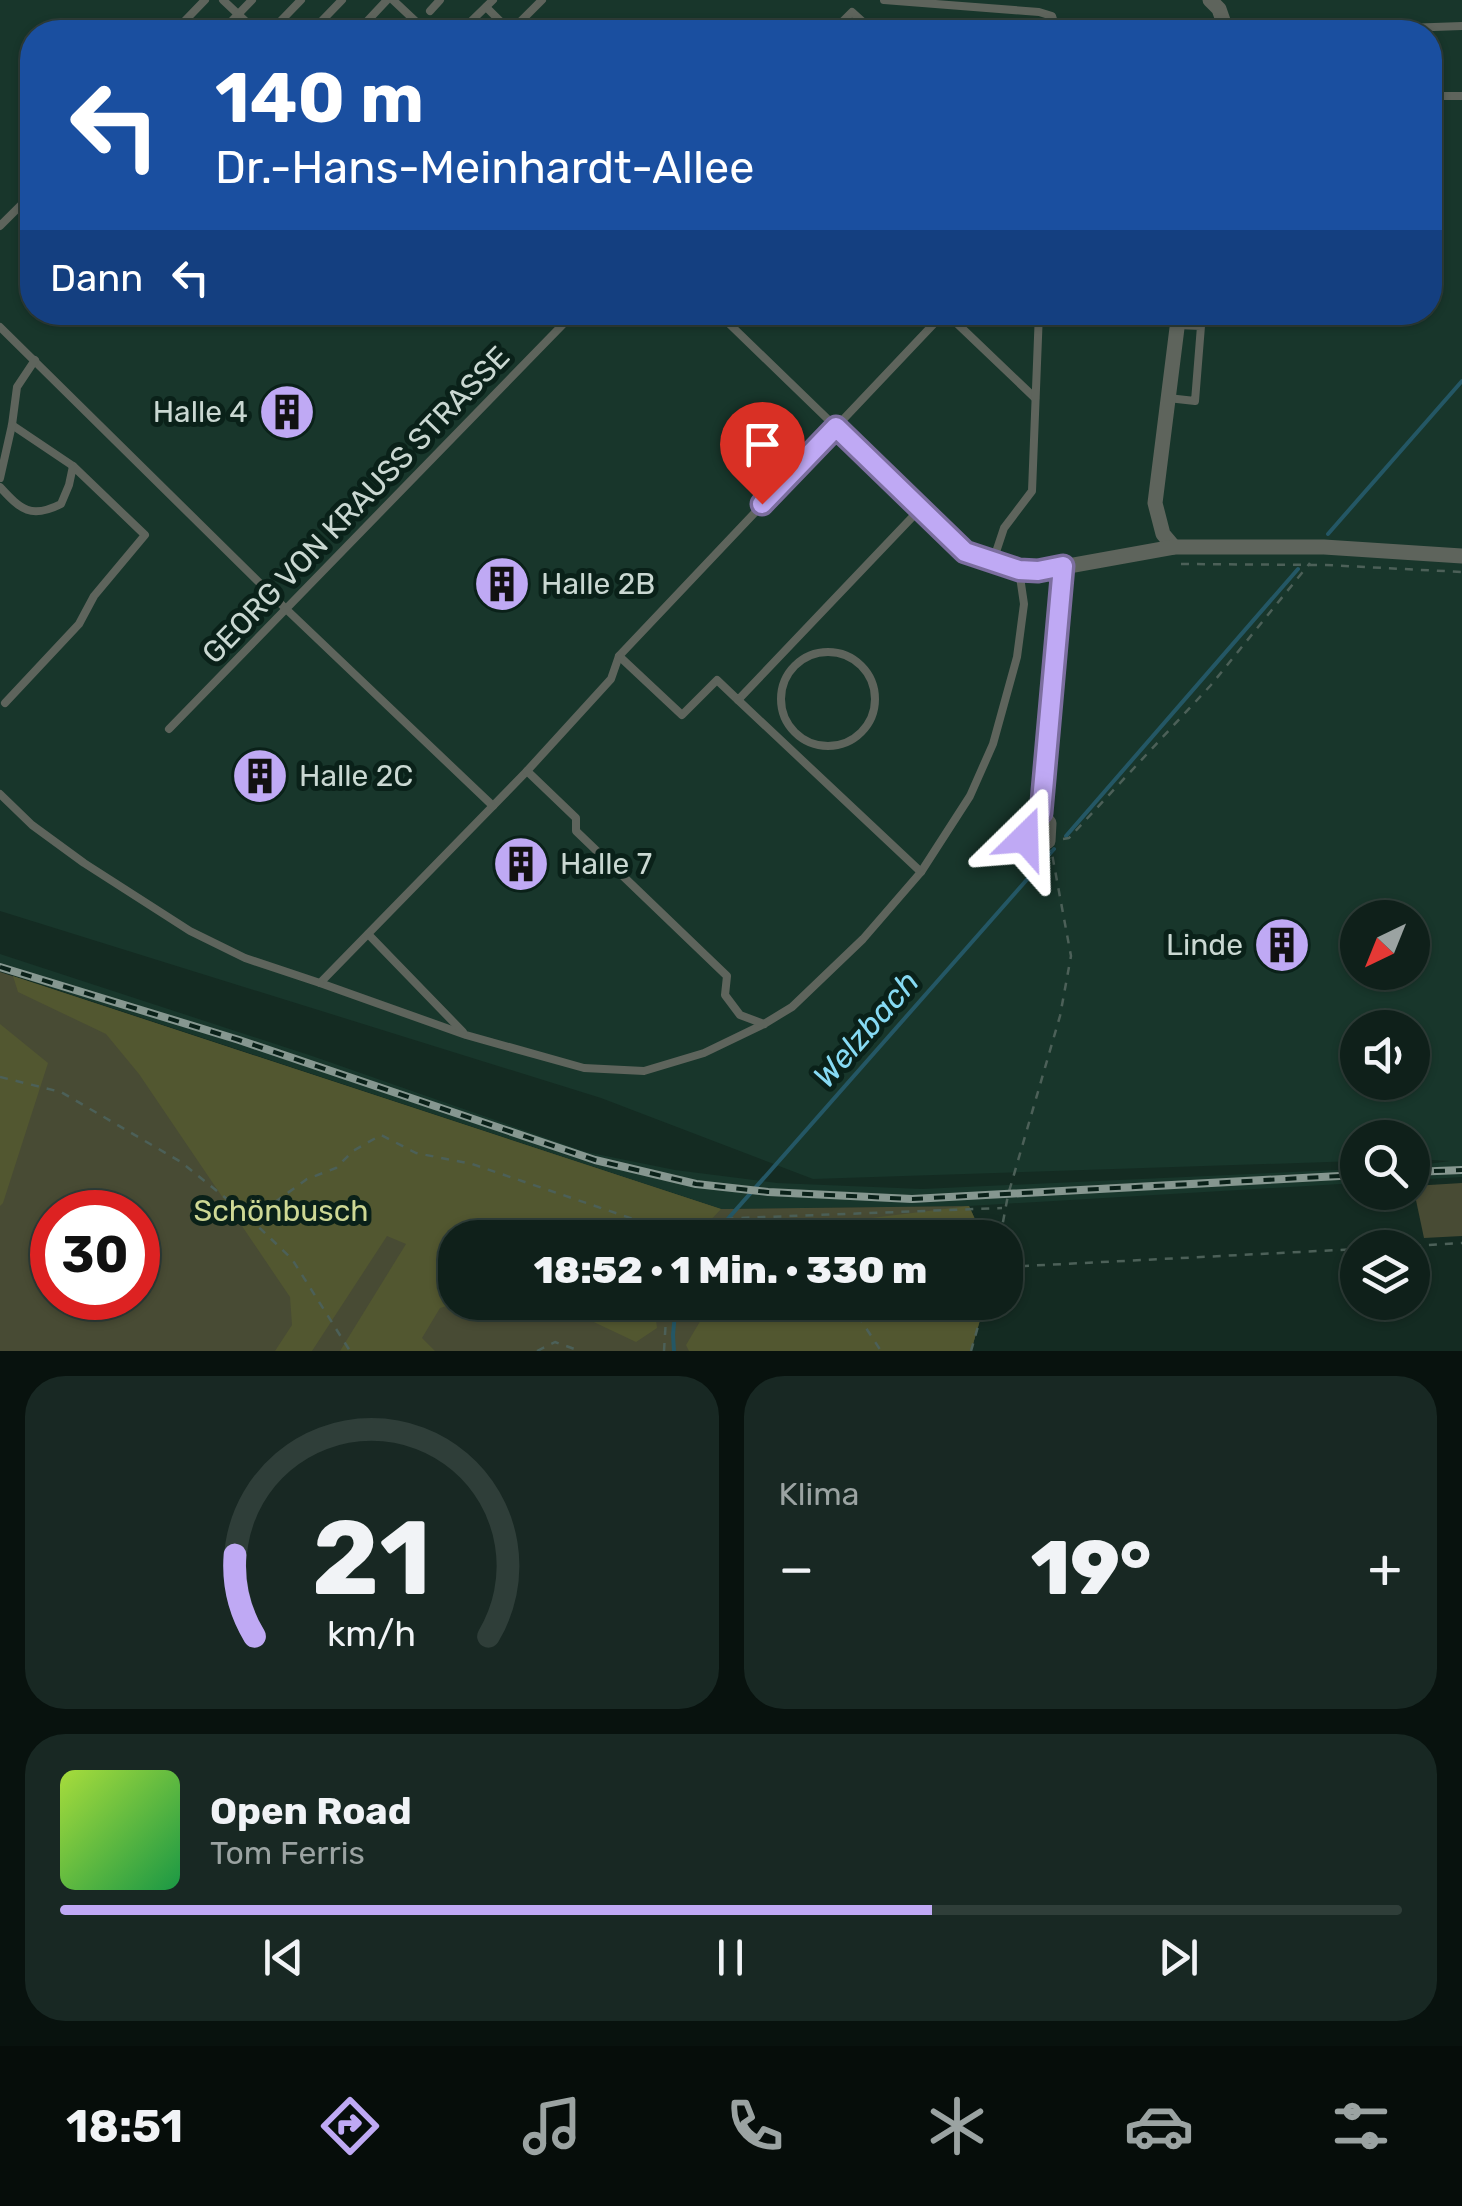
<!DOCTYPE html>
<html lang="de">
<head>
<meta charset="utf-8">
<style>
	:root { --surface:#0f201a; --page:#182823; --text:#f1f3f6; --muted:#9ba3a2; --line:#2f3e39; --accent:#bfa9f4 }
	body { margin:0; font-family:Rubik,sans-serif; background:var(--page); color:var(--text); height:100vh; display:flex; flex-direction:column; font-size:38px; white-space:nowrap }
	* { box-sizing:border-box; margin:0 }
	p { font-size:32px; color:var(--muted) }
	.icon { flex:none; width:55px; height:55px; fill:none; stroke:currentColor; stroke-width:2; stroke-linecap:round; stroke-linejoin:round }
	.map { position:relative; height:1351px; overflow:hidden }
	.panel { display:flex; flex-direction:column; gap:25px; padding:25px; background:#08120e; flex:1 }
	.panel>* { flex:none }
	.guide { position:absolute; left:20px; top:20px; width:1422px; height:305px; border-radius:40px; box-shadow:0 2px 8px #0004,0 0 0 2px var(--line); background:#1a4fa0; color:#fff; overflow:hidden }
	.needle { width:65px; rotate:223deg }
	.controls { position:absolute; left:1340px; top:900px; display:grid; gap:20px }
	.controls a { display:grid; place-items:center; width:90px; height:90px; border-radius:50%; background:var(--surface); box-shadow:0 2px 8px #0004,0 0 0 2px var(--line); font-size:50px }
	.speed { position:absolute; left:30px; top:1190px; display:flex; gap:20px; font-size:50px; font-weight:700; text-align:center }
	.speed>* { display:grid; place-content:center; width:130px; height:130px; border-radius:50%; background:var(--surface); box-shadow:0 2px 8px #0004,0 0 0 2px var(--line); line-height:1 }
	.speed .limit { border:15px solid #d22; background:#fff; color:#111 }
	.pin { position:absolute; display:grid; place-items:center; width:85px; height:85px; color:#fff; margin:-102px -42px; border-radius:50% 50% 50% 0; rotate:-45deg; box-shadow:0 0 10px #0007 }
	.pin .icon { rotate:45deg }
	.me { position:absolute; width:110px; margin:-55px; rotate:22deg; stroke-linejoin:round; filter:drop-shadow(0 0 8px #0008) }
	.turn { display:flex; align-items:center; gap:35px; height:210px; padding:0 30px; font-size:45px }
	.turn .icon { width:130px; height:130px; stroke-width:2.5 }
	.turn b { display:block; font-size:70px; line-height:85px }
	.then { display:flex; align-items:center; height:95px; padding:0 30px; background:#0003; gap:20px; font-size:38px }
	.big { font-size:75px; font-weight:800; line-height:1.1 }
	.panel .tile { flex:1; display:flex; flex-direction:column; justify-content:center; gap:15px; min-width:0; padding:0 35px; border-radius:40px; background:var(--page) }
	.panel .dial { align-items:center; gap:0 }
	.dial svg { height:260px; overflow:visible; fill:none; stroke:var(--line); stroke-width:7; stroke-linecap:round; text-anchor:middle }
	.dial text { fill:var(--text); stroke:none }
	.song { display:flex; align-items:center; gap:30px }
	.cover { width:120px; height:120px; border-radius:15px; background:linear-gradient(135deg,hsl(80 70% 55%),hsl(140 70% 35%)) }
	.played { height:10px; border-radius:5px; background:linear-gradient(90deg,var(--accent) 65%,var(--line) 65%) }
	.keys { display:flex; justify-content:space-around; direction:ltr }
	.heat { display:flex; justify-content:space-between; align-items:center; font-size:55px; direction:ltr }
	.panel .tiles { flex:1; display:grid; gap:25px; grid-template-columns:1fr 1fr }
	.tile:last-child { grid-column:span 2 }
	.trip { position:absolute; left:438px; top:1220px; width:585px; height:100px; border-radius:40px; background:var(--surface); box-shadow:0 2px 8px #0004,0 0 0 2px var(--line); font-weight:800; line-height:100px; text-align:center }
	.tabs { display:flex; height:160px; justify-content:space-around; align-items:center; background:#060d0a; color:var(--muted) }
	.tabs .icon { width:70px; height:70px }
	.tabs .selected { color:var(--accent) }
	.tabs b { font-size:45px; color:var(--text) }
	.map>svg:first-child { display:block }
</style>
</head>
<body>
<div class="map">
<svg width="1462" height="1351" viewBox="0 0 1462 1351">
	<rect width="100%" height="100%" fill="#142b22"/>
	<!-- built -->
	<g fill="#18362b" fill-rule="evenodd">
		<path d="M 0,0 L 1462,0 L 1462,1177 L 1413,1180 L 1413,1166 L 1450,1161 L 1413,1159 L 1412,1138 L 1358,1138 L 1357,1161 L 813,1179 L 601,1098 L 0,911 ZM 32,32 L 1430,32 L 1430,312 L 32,312 ZM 1358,918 L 1412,918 L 1412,972 L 1358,972 ZM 1358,1028 L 1412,1028 L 1412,1082 L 1358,1082 Z"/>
		<polygon points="0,954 315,1057 586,1152 675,1170 777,1183 922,1189 1357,1169 1357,1183 969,1206 721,1209 0,971"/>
	</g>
	<!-- green -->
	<g fill="#484b34" fill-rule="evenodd">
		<path d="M 0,972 L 721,1209 L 969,1206 L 983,1237 L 455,1238 L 455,1302 L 985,1303 L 971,1351 L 0,1351 ZM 52,1212 L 138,1212 L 138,1298 L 52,1298 Z"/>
		<polygon points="1462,1183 1462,1236 1424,1238 1413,1186"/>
	</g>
	<!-- forest -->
	<g fill="#525730">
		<polygon points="13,976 721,1209 707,1224 693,1224 674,1237 455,1238 455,1302 457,1303 440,1308 422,1338 435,1351 340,1351 406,1244 387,1236 312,1351 275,1351 292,1325 290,1297 139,1074 106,1034 18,992"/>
		<polygon points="0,1024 48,1063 3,1203 0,1206"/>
		<polygon points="969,1206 983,1237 751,1237 814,1225"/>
		<polygon points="571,1303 654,1303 657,1328 636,1342 581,1316"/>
		<polygon points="711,1303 711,1302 985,1303 971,1351 689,1351 686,1345"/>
	</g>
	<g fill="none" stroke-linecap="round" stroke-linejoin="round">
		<!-- stream -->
		<g stroke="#245765" stroke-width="4">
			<polyline points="1328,534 1462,381"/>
			<polyline points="1066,836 1298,569"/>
			<polyline points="711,1238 1054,849"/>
			<polyline points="674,1351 673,1335 676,1302"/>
		</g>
		<!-- path -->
		<g stroke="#4c6058" stroke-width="2.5" stroke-dasharray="8 8" stroke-linecap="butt">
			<polyline points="383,22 394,32"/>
			<polyline points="1181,564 1326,565 1462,572"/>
			<polyline points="1063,839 1069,838 1211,685 1310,563"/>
			<polyline points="0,1077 61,1092 181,1162 243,1212 292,1259 350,1351"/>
			<polyline points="246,1216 271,1205 307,1179 336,1168 353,1151 381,1135 416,1153 472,1164 642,1222 713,1225"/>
			<polyline points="775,1218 803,1238"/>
			<polyline points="701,1238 719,1220 739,1218 1002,1208"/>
			<polyline points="1000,1238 1008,1195 1060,1016 1071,956 1052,854"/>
			<polyline points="1381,1248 1462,1243"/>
			<polyline points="1005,1267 1358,1249"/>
			<polyline points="849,1302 881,1351"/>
			<polyline points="537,1351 555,1342 580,1351"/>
			<polyline points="664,1351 667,1302"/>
			<polyline points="971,1351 985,1302"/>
		</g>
		<!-- lane -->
		<g stroke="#5e645c" stroke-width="8">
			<polyline points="223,0 257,32"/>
			<polyline points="393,0 427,32"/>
			<polyline points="884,0 1039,12 1052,16 1057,32"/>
			<polyline points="486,7 509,30"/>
			<polyline points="430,11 440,0"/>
			<polyline points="174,32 205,0"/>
			<polyline points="221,32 252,0"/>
			<polyline points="270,32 301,0"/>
			<polyline points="311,32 342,0"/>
			<polyline points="357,32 387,0"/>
			<polyline points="460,32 493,0"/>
			<polyline points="510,32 542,0"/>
			<polyline points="832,32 852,12 874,32"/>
			<polyline points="1292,32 1462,26"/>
			<polyline points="1430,96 1462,96"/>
			<polyline points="0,226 32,194"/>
			<path d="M 717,312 L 965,552 C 1000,563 1025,575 1062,567"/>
			<polyline points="945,312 619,656 611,679 527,771 320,983 466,1035 584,1068 644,1071 704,1053 764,1024 792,1007 863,939 921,872 970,796 993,744 1017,657 1024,604 1019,570"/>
			<polyline points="945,312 1035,398"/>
			<polyline points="0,327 285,608 493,806"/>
			<polyline points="1168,398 1195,401 1201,326 1178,325"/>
			<polyline points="12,425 73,466"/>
			<polyline points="0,478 12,425 17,387 35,360"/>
			<path d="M 0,487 C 21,510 31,519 61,504 L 69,485 L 73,466 L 145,535 L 94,596 L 79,624 L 5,703"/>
			<polyline points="993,561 1004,528 1032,491 1039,312"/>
			<circle cx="828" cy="699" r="47"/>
			<polyline points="619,656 682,715 717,680 738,700 920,509"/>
			<polyline points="738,700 921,872"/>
			<polyline points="169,729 575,312"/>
			<polyline points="527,771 576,818 576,831 727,976 725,995 740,1015 764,1024"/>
			<polyline points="0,794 32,825 84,863 190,931 245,958 320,983"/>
			<polyline points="368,934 463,1032"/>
		</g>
		<!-- street -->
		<g stroke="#5e645c" stroke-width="15">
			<polyline points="1210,0 1219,9 1227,32"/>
			<polyline points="1174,547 1163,534 1155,503 1179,312"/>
			<polyline points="1041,813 1029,824 1025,838 1039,847 1048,841 1049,823 1041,813 1063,567 1174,547 1324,547 1462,556"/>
		</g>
		<!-- rail casing -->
		<g stroke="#869790" stroke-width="8">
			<g id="rail">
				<polyline points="0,967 239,1040 595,1160 696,1184 768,1192 912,1199 1358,1175"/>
				<polyline points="1412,1172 1462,1170"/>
			</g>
		</g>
		<!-- rail -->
		<use href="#rail" stroke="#0a2119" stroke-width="4" stroke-dasharray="11" stroke-linecap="butt"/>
	</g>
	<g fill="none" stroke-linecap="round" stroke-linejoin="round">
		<!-- route casing -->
		<g stroke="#7c6e9f" stroke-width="25">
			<polyline id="route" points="762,504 836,427 965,552 1019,570 1038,571 1063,566 1041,813 1029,824 1025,838"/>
		</g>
		<!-- route -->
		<use href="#route" stroke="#bfa9f4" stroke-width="18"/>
	</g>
	<!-- icons -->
	<defs>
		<g id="building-disc" transform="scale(2.875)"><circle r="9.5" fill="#bfa9f4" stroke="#0a2119"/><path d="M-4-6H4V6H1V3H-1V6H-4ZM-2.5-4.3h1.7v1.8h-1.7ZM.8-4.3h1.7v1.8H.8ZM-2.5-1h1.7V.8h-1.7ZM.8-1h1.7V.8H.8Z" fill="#111"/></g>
	</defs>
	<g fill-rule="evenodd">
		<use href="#building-disc" x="287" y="412"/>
		<use href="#building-disc" x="502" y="584"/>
		<use href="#building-disc" x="260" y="776"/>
		<use href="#building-disc" x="521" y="864"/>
		<use href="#building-disc" x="1282" y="945"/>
	</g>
	<g text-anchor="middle" stroke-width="10" stroke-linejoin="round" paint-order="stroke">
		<!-- poi labels -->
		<g font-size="30" fill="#cad8d2" stroke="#0a2119" text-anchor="start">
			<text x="248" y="422" text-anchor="end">Halle 4</text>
			<text x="541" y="594">Halle 2B</text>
			<text x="299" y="786">Halle 2C</text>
			<text x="560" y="874">Halle 7</text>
			<text x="1243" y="955" text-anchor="end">Linde</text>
		</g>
		<!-- street labels -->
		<g font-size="30" fill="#cad8d2" stroke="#0a2119">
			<text transform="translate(356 505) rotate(-46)" y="10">GEORG VON KRAUSS STRASSE</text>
		</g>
		<!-- park labels -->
		<g font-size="30" fill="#ced894" stroke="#0a2119">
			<text x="281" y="1221">Schönbusch</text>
		</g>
		<!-- water labels -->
		<g font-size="32" font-style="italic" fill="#86daf3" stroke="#0a2119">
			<text transform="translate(866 1029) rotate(-49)" y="11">Welzbach</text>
		</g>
	</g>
</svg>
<div class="controls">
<a><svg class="needle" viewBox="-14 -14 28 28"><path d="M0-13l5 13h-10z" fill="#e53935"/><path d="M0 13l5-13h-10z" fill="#9ba3a2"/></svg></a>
<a><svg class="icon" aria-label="sound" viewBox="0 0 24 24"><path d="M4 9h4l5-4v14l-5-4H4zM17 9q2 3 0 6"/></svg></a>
<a><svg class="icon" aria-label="search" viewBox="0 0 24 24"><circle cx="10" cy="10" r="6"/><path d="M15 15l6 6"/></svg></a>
<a><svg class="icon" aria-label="layers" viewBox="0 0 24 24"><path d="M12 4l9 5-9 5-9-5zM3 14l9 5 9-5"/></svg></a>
</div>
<div class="speed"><div class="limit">30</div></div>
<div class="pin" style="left:762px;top:504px;background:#d93025"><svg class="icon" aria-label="arrive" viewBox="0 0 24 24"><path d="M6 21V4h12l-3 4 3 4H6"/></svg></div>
<svg class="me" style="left:1025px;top:838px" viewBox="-20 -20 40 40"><path d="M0-17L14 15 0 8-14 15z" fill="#bfa9f4" stroke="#fff" stroke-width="4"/></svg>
<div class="trip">18:52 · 1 Min. · 330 m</div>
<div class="guide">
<div class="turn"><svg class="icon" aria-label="left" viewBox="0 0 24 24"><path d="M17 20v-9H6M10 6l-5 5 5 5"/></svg><div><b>140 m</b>Dr.-Hans-Meinhardt-Allee</div></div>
<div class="then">Dann<svg class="icon" aria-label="left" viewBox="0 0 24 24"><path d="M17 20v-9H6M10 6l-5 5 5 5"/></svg></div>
</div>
</div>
<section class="panel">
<div class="tiles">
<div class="tile dial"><svg viewBox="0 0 100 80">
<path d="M14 69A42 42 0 1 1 86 69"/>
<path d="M14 69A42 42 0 0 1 8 44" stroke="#bfa9f4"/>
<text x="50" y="56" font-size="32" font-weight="700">21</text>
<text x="50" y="72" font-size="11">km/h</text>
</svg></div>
<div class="tile"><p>Klima</p>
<div class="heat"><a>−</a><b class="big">19°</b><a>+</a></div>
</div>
<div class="tile">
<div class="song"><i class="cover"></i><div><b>Open Road</b><p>Tom Ferris</p></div></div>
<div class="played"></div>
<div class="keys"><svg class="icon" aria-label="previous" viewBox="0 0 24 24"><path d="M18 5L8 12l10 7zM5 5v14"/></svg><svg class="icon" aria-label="pause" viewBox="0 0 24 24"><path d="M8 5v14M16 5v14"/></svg><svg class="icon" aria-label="next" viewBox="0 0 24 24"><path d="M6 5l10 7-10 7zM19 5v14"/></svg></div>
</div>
</div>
</section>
<nav class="tabs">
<b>18:51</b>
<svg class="icon selected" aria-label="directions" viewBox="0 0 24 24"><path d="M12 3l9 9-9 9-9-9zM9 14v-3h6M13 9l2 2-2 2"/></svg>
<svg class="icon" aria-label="music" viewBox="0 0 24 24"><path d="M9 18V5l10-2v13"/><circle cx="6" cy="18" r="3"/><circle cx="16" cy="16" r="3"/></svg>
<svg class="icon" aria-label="phone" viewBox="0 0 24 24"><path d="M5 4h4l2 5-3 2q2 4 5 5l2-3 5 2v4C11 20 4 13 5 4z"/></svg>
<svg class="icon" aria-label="climate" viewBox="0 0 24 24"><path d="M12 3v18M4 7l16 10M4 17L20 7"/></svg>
<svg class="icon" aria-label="car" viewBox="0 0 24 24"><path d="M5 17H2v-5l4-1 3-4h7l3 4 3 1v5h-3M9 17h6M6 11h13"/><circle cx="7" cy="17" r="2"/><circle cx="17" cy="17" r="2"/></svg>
<svg class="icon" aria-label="filters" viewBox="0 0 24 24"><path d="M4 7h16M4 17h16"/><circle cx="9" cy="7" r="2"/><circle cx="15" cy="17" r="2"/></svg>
</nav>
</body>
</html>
